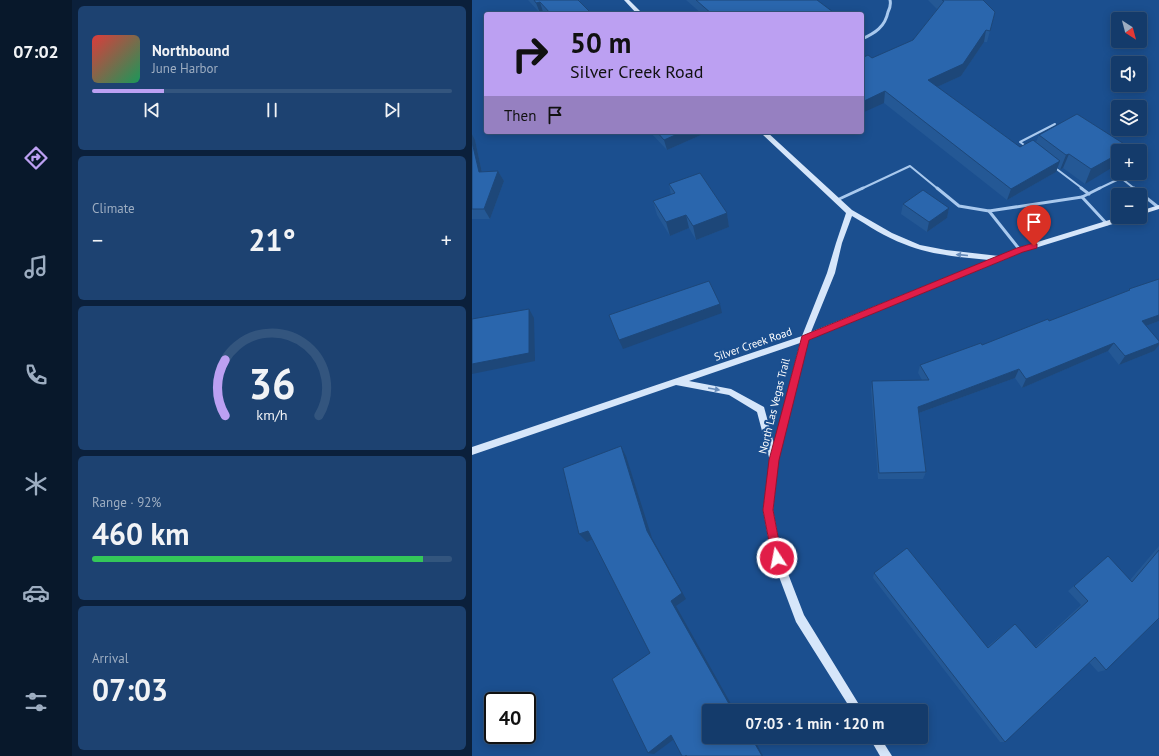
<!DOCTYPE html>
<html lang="en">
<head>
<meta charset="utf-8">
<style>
	:root { --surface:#143b6b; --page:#1d4271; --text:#f1f3f6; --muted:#9dadc1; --line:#33557e; --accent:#bca0f2 }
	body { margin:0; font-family:"PT Sans",sans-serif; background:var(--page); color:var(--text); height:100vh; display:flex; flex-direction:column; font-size:15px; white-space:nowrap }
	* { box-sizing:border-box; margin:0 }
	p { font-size:13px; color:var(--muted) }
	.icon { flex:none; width:22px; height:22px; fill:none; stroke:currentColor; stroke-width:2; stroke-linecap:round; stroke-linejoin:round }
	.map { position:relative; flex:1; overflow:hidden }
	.drawer { display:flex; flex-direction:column; gap:6px; padding:6px; background:#0b203b; width:400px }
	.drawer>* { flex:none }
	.guide { position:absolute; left:12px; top:12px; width:380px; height:122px; border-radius:4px; box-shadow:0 2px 10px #0003,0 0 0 1px var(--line); background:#bca0f2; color:#111; overflow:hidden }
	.needle { width:26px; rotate:144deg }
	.buttons { position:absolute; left:639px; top:12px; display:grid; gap:8px }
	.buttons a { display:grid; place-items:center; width:36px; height:36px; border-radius:4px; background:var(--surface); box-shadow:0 2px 10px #0003,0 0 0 1px var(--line); font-size:20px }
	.speed { position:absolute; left:12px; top:692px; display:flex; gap:8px; font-size:20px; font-weight:700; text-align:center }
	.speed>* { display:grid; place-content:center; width:52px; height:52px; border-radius:50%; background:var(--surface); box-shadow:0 2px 10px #0003,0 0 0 1px var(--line); line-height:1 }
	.speed .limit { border:2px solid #111; border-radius:6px; background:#fff; color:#111 }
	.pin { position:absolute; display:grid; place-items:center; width:34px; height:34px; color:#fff; margin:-41px -17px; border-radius:50% 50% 50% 0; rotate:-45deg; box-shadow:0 0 4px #0007 }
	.pin .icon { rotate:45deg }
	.me { position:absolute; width:44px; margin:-22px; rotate:349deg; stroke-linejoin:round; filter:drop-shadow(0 0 3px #0008) }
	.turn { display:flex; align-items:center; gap:14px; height:84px; padding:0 20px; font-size:18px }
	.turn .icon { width:52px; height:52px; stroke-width:2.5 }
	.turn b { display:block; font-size:28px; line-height:34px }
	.then { display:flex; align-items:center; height:38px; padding:0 20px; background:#0003; gap:8px; font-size:15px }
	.big { font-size:30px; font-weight:700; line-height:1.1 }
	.drawer .tile { flex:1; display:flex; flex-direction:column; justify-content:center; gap:6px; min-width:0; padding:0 14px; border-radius:6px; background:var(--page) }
	.drawer .dial { align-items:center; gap:0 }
	.dial svg { height:104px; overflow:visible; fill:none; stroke:var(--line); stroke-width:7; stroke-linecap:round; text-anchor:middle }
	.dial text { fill:var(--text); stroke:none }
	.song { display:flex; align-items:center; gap:12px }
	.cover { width:48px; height:48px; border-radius:6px; background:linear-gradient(135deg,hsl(0 70% 55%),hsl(150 70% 35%)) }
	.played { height:4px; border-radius:2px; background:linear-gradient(90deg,var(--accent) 20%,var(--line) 20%) }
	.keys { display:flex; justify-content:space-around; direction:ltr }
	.heat { display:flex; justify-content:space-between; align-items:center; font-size:22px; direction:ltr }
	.charge { height:6px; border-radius:3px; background:linear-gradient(90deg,#34c759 92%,var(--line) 0) }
	.trip { position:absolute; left:230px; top:704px; width:226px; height:40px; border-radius:4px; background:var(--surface); box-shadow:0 2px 10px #0003,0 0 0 1px var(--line); font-weight:700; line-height:40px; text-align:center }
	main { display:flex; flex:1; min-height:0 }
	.dock { display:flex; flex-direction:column; width:72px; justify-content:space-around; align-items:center; background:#08182b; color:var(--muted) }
	.dock .icon { width:28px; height:28px }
	.dock .on { color:var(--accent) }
	.dock b { font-size:18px; color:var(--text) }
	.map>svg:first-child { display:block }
</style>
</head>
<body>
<main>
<nav class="dock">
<b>07:02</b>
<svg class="icon on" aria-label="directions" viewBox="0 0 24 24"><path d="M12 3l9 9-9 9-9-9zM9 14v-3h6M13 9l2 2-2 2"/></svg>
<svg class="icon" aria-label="music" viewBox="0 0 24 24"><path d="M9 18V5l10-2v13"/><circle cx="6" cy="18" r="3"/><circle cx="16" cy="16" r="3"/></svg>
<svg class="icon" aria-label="phone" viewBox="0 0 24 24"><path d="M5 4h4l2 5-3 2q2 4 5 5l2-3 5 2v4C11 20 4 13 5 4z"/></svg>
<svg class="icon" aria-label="climate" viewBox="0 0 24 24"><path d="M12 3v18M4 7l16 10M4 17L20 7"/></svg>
<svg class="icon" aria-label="car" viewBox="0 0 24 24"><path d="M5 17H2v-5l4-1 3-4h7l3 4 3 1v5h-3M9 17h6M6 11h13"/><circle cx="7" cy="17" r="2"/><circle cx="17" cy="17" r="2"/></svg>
<svg class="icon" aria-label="filters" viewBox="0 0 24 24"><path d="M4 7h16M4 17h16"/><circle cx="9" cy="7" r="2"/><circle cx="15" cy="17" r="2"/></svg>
</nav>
<section class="drawer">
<div class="tile">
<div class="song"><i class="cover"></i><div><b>Northbound</b><p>June Harbor</p></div></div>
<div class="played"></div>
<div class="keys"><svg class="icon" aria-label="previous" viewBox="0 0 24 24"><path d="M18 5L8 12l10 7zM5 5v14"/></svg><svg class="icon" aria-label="pause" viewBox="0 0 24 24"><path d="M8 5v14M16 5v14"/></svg><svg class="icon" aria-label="next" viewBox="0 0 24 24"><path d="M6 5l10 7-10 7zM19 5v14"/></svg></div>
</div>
<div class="tile"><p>Climate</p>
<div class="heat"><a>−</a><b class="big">21°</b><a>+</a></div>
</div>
<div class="tile dial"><svg viewBox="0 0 100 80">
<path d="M14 69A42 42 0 1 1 86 69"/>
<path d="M14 69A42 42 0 0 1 14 26" stroke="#bca0f2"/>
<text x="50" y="56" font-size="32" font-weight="700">36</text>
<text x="50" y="72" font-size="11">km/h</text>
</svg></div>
<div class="tile"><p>Range · 92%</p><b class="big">460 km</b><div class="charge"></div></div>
<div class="tile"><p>Arrival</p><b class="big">07:03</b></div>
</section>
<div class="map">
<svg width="687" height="756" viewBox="0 0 687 756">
	<rect width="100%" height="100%" fill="#1b4f8f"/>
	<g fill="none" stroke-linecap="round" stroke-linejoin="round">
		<!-- lane-far1 -->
		<g stroke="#a9c9ee" stroke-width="2">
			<polyline points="555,147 548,142 583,124"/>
			<polyline points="582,167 611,189"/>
			<polyline points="389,189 438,166 466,189"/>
			<polyline points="626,189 649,178 663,189"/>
		</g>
		<!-- lane -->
		<g stroke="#a9c9ee" stroke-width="3">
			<polyline points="465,188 487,206 517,211"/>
			<polyline points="609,188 617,194"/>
			<polyline points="628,188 610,197 635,224"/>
			<polyline points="662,188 686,207"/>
			<polyline points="365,200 391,188"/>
			<polyline points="548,250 517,211 610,197"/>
		</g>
		<!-- street -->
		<path stroke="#a9c9ee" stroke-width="3" d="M 390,39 C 403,33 413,27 416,12 C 418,8 419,4 418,0"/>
		<!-- secondary -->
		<g fill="#d6e6fa" fill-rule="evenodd">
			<polygon points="152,0 157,0 171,14 165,14"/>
			<path d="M 288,132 L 295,132 L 380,210 L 420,233 L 448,245 L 474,250 L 527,256 L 546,248 L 647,217 L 658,217 L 657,219 L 550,252 L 336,340 L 306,460 L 301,510 L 310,558 L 332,615 L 391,711 L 380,711 L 324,622 L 300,558 L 291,510 L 298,461 L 285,412 L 257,395 L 204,385 L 0,455 L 0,447 L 330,336 L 355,273 L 364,243 L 374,213 ZM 380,216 C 397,226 413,237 432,244 C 458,255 488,257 517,260 L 339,332 L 363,273 L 370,243 ZM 328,343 L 302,444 L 292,407 L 259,389 L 217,381 Z"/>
			<polygon points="687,205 687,209 668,215 668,211"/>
			<polygon points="397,737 408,737 420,756 408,756"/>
		</g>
	</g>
	<!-- wall -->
	<g fill="#245895">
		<polygon points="56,0 108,0 108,2 120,14 73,14 71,12 68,13"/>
		<polygon points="214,0 345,0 361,12 361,14 230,14"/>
		<polygon points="456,0 511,0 523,12 515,42 512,42 489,76 465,87 548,147 564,142 567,135 657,147 613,184 591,168 588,170 586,167 584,172 535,200 412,103 400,58 441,40 465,9"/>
		<polygon points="178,132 229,132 229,135 195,150"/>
		<polygon points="0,134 3,140 10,172 26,171 32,181 18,219 0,219"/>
		<polygon points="197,184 255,213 257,227 224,240 217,228 198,236 185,215 181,201 199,195"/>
		<polygon points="431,204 477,208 475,218 455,232 429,214"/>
		<polygon points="687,279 687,321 674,326 682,351 647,365 636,351 550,388 543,378 447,413 454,472 451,479 406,479 399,389 400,381 450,380 446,373 448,365 510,345 577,321 656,291 657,289"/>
		<polygon points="687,546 687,618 634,670 626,672 617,662 533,742 528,742 401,578 402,573 515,647 538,628 543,624 563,647 609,605 596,591 629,562 636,556 658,580"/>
	</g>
	<!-- shaded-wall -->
	<g fill="#1d4779">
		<polygon points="68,2 71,12 68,13 64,3"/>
		<polygon points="361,12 361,14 355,14"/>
		<polygon points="514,30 512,42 489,76 454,92 456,80"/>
		<polygon points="413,91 412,103 390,113 390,102"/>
		<polygon points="210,132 229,132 229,135 195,150 192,140"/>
		<polygon points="0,134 3,140 12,182 7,172 0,142"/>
		<polygon points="657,147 655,151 651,151"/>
		<polygon points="597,154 591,168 588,170 594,155"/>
		<polygon points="646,154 646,164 613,184 619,169"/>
		<polygon points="588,161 584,172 535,200 539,189"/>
		<polygon points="26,171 32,181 18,219 12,209"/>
		<polygon points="477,208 475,218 455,232 457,222"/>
		<polygon points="255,213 257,227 224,240 221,226"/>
		<polygon points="214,215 217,228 198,236 194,222"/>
		<polygon points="248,304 250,313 151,349 147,340"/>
		<polygon points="57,309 62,318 63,361 0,374 0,364"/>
		<polygon points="687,315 687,321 663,330 670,321"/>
		<polygon points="642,343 636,351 550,388 554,379"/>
		<polygon points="687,343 687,345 682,351 647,365 653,356"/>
		<polygon points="547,369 543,378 444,414 446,407"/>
		<polygon points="149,446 154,456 180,538 214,599 204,606 263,711 261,711 199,601 175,531"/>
		<polygon points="116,531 123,538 115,542 107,534"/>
		<polygon points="199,735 205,737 182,754 176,753"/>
		<polygon points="279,737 281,737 291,756 290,756"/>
	</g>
	<!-- building -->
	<g fill="#2a66ad" stroke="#1d4779">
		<polygon points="62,0 106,0 120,14 79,14 68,2 64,3"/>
		<polygon points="224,0 345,0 361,12 355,14 240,14"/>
		<polygon points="470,0 511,0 523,12 518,31 514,30 491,64 456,80 548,147 561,140 588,161 539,189 413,91 390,102 390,58 396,55 400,58 441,40 472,1"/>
		<polygon points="605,114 657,147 651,151 646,151 646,154 619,169 597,154 594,155 567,135"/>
		<polygon points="185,132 210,132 192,140"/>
		<polygon points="0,142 7,172 26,171 12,209 0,209"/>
		<polygon points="228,173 255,213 221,226 214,215 194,222 181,201 203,193 197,184"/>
		<polygon points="451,190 477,208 457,222 431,204"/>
		<polygon points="687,279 687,315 670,321 687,341 687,343 653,356 642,343 554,379 547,369 446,407 454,472 407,473 400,381 457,380 448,365 509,343 510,345 576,319 577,321 658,290 657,289"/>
		<polygon points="237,281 248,304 147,340 137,315"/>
		<polygon points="57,309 57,353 0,364 0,319"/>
		<polygon points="149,446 175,531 210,593 199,601 261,711 237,711 237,737 279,737 290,756 215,756 214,755 213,756 210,756 199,735 176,753 140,679 178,653 116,531 107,534 91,468"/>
		<polygon points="435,548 516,648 543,624 564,648 616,601 602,586 636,556 660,582 687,550 687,618 634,670 623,657 533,742 402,573"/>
	</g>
	<!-- one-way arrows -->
	<defs><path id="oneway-solid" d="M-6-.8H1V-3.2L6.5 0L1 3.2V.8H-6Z"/></defs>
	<g fill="#668bba">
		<use href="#oneway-solid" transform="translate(490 255) rotate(-175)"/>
		<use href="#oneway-solid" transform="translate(242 389) rotate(10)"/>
	</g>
	<!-- route -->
	<polygon fill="#e11d48" stroke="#92132f" points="562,243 565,244 565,248 551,252 337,340 307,460 301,510 310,558 309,562 305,563 301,562 291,510 297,460 330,336 545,248"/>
	<g text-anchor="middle" stroke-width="4" stroke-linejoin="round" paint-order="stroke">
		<!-- street labels -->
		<g font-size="11" fill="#fff" stroke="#1b4f8f">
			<text transform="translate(281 344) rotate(-19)" y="4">Silver Creek Road</text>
			<text transform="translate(302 406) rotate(-76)" y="4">North Las Vegas Trail</text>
		</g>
	</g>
</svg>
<div class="buttons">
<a><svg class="needle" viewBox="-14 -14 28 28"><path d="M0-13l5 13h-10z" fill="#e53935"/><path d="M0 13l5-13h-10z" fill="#9dadc1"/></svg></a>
<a><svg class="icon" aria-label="sound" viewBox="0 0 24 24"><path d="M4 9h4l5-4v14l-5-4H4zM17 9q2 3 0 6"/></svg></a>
<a><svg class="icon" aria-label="layers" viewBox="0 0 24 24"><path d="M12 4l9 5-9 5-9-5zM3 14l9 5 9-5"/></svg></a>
<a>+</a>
<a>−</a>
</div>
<div class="speed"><div class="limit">40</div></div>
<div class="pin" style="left:562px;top:246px;background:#d93025"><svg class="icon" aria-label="arrive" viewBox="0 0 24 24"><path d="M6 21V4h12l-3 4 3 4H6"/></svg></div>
<svg class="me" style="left:305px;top:558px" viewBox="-20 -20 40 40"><circle r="17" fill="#e11d48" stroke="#fff" stroke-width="3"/><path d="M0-11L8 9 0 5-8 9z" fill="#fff"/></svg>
<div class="trip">07:03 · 1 min · 120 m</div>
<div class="guide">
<div class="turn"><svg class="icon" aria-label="right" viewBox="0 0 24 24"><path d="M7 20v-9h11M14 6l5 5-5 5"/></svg><div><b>50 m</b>Silver Creek Road</div></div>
<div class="then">Then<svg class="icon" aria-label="arrive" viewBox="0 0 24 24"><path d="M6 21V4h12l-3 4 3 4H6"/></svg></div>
</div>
</div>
</main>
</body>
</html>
